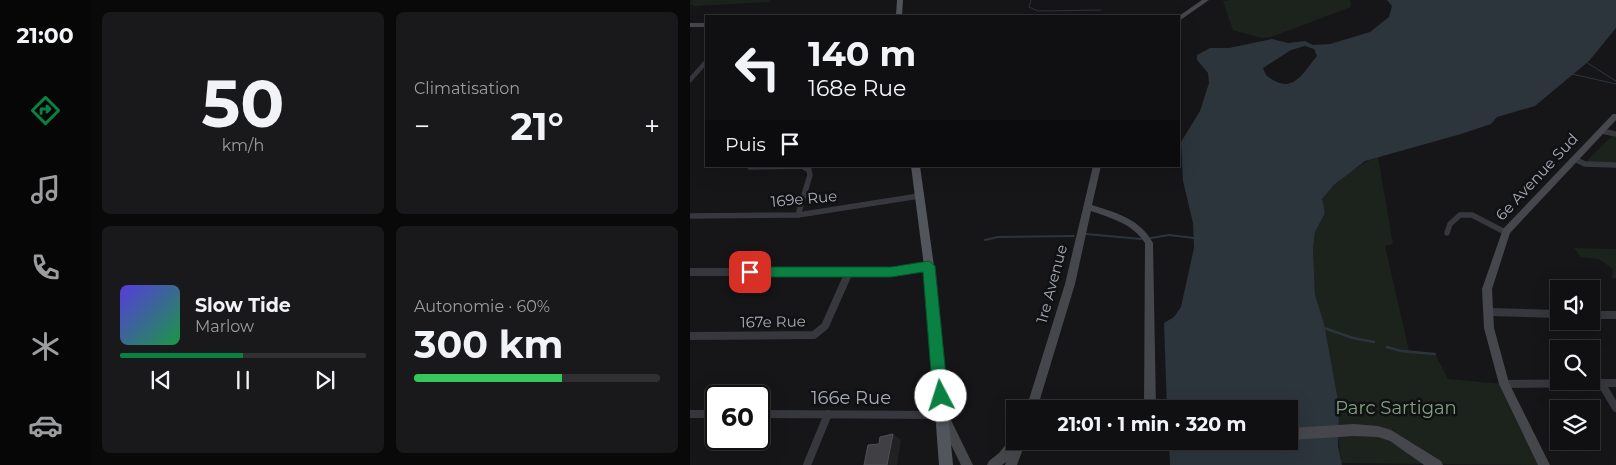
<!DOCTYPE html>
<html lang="fr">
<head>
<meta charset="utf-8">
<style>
	:root { --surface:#101012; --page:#19191b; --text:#f1f3f6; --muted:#9c9d9f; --line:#303032; --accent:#0b8043 }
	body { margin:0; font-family:Montserrat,sans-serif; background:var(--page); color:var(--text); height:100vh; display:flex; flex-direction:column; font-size:19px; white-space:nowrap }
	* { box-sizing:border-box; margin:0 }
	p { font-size:16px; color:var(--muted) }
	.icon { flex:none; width:28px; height:28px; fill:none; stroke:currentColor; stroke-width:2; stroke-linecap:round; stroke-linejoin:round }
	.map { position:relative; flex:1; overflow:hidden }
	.details { display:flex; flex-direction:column; gap:12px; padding:12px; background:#09090a; width:600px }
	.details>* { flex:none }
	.guide { position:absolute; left:15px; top:15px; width:475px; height:152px; border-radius:0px; box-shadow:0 5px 20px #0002,0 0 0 1px var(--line); background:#101012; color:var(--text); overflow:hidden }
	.fabs { position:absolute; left:860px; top:280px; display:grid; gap:10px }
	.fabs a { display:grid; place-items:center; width:50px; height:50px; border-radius:0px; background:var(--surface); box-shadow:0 5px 20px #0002,0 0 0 1px var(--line); font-size:25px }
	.speed { position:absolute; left:15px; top:385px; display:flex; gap:10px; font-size:25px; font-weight:700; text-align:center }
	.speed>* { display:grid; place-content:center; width:65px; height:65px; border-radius:50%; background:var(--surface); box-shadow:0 5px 20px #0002,0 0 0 1px var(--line); line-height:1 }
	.speed .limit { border:2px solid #111; border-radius:8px; background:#fff; color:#111 }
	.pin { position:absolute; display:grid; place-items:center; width:42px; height:42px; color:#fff; margin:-21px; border-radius:10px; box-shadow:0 2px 8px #0006 }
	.me { position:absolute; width:55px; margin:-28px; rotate:355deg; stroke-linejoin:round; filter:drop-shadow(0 0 4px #0008) }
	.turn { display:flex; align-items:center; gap:18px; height:105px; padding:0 20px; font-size:22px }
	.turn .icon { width:65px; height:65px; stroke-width:2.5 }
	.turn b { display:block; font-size:35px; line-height:42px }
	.then { display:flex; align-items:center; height:48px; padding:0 20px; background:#0003; gap:10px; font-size:19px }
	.big { font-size:38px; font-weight:700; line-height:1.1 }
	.details .tile { flex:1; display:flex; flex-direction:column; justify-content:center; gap:8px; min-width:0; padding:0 18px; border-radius:8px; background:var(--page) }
	.details .dial { align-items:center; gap:0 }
	.dial b { font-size:65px; line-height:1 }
	.song { display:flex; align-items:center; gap:15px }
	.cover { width:60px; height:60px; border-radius:8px; background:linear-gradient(135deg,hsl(250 70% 55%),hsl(140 70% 35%)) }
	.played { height:5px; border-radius:2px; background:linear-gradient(90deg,var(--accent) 50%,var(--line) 50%) }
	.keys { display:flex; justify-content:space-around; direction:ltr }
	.heat { display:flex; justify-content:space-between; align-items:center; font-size:28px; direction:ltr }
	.charge { height:8px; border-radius:4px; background:linear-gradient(90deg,#34c759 60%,var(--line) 0) }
	.details .tiles { flex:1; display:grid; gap:12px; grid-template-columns:repeat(2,1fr) }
	.trip { position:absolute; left:316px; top:400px; width:292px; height:50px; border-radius:0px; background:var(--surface); box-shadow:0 5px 20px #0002,0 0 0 1px var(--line); font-weight:700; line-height:50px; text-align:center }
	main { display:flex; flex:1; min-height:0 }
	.dock { display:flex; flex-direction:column; width:90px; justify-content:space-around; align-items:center; background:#060607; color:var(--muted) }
	.dock .icon { width:35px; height:35px }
	.dock .active { color:var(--accent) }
	.dock b { font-size:22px; color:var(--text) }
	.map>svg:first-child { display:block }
</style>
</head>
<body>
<main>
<nav class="dock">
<b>21:00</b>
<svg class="icon active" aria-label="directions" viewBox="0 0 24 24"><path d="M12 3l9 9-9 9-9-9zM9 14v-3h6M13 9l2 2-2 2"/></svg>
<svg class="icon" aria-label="music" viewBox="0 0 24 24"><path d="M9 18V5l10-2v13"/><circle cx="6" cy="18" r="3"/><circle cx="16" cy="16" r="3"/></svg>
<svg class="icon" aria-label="phone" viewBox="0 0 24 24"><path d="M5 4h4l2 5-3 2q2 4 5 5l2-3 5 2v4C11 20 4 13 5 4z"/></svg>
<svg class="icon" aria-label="climate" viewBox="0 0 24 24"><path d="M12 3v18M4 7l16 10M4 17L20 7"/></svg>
<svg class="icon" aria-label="car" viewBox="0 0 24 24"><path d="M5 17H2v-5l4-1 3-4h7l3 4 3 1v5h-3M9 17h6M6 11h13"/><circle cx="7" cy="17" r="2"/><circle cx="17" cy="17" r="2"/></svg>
</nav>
<section class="details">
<div class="tiles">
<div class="tile dial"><b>50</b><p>km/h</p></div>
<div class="tile"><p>Climatisation</p>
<div class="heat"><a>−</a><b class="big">21°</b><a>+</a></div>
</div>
<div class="tile">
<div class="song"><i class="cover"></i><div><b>Slow Tide</b><p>Marlow</p></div></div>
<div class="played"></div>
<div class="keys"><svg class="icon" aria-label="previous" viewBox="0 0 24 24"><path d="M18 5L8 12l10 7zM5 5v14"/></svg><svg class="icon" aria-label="pause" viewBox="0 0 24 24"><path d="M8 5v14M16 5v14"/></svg><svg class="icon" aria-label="next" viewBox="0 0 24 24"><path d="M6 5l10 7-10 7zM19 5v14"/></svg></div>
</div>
<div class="tile"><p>Autonomie · 60%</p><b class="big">300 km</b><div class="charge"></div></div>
</div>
</section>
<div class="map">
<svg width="926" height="465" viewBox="0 0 926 465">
	<rect width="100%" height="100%" fill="#161618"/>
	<!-- green -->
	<g fill="#1c231d">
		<polygon points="80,0 79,2 5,6 0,4 2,0"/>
		<polygon points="539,0 660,0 661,7 581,37 571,38 543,30 533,1"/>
		<polygon points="922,136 926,137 926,162 896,162"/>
		<path d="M 688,157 L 703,244 L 695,246 L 719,351 L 745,354 L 758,379 L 814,384 L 854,465 L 651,463 L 648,431 L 625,295 L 623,248 L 625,232 L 635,213 L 631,199 C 647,182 666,164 688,157 Z"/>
		<polygon points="884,248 926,249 926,278 922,278 923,269 909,259 891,257"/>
	</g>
	<!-- water -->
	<path fill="#2c353c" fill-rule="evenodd" d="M 697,0 L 926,0 L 926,28 L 899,61 L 845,106 L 807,117 L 801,124 L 771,134 L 675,161 L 644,185 L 632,199 L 635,213 L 625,232 L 623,248 L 625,295 L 634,324 L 649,406 L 648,446 L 652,465 L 480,465 L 479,441 L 600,441 L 600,409 L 477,409 L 474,323 L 484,317 L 491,307 L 504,248 L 503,223 L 493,181 L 491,142 L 510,111 L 519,83 L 518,73 L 507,60 L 507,55 L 520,48 L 539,48 L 582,39 L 598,43 L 615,41 L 623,45 L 640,44 L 680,32 L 699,17 L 702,6 ZM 615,46 L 624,49 L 627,56 C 612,74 602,97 576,75 L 573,68 L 601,50 Z"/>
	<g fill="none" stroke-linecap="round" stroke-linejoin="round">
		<!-- stream-far2 -->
		<g stroke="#2c353c" stroke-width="1">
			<polyline points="341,0 339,7 348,11 411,10"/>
			<polyline points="896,62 926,81"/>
			<polyline points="882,74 926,84"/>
		</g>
		<!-- stream-far1 -->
		<g stroke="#2c353c" stroke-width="2">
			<polyline points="396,234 451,239"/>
			<polyline points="461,238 479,235 504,238"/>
			<polyline points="295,240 308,237 384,236"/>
		</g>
		<!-- stream -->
		<g stroke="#2c353c" stroke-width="2.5">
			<polyline points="634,328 663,338 684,342"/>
			<polyline points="697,347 711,351 745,354"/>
		</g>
		<!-- street-far2 -->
		<polyline stroke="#37383d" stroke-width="4.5" points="0,80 16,62"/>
		<!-- street-far1 -->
		<g stroke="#37383d" stroke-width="5.5">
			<polyline points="912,131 926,134"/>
			<polyline points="884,159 895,164 926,165"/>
			<polyline points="60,167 112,166 119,170 120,175 108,215"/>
			<polyline points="0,216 108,215 229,196"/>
			<polyline points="757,233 760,224 770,215 782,215 815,232"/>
			<polyline points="213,270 239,266"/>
		</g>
		<!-- street -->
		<g stroke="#37383d" stroke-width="8">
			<polyline points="0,272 201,272 221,269"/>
			<polyline points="798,312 869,314"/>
			<polyline points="901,315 926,315"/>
			<polyline points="0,336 124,335 135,326 159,272"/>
			<polyline points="911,383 926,408"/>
			<polyline points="814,384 926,383"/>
			<polyline points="0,414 26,414"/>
			<polyline points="69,414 252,415"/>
			<polyline points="117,465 138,414"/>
		</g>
		<!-- secondary -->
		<g fill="#45474d" fill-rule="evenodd">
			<polygon points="512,0 519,0 489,21 489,16"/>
			<rect x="0" y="23" width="16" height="4"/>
			<polygon points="923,114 926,114 926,120 820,233 802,289 804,328 819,383 860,465 848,465 809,384 794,328 792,289 813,229"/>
			<path d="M 403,166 L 411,166 L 402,205 C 427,213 450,219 463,243 L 466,409 L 454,409 L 455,243 C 443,224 421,218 401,211 L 385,284 L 347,409 L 336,409 L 375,284 Z"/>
			<polygon points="254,412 258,414 283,465 271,465 248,418 250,414"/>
			<polygon points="664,424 688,426 701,430 751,461 753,465 734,465 700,441 688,437 664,436 600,440 600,428"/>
			<polygon points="325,436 325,441 336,441 327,465 315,465 316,462 312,465 297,465 299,461 309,453 322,437"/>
		</g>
		<!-- primary -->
		<g fill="#53555c" fill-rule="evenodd">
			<polygon points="207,0 213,0 212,16 206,16"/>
			<polygon points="221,166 230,166 244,266 263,465 249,465 234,266"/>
		</g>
	</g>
	<!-- shaded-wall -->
	<polygon fill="#212124" points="203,434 211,440 207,465 197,465"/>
	<!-- building -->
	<polygon fill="#3f3f44" stroke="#4f5156" points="203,434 197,465 174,465 178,445 189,444 190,437"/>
	<!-- route -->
	<polygon fill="#0b8043" stroke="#07532c" points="239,261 245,266 258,396 256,401 251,403 246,401 243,396 233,272 201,277 60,277 53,272 60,267 201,267"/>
	<g text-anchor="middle" stroke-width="5" stroke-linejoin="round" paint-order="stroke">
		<!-- street labels -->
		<g font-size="15" fill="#a8adb8" stroke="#111113">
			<text transform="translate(847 177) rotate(-47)" y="5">6e Avenue Sud</text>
			<text transform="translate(114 199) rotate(-5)" y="5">169e Rue</text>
			<text transform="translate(362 284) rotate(-75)" y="5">1re Avenue</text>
			<text transform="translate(83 322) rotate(-1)" y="5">167e Rue</text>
		</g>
		<!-- near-street labels -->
		<g font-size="18" fill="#a8adb8" stroke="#111113">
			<text x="161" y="404">166e Rue</text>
		</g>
		<!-- near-park labels -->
		<g font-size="18" fill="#7fa381" stroke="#111113">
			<text x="706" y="414">Parc Sartigan</text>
		</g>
	</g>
</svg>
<div class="fabs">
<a><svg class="icon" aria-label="sound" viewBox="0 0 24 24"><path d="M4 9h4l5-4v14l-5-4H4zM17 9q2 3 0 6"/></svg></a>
<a><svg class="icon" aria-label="search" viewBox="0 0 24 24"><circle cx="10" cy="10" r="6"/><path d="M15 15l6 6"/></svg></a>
<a><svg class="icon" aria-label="layers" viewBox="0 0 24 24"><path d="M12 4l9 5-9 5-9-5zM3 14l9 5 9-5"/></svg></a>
</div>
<div class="speed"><div class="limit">60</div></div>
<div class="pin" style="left:60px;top:272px;background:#d93025"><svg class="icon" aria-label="arrive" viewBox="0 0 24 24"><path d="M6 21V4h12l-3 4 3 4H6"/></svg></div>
<svg class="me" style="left:251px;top:396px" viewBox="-20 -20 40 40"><circle r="19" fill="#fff"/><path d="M0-13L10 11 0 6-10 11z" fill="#0b8043"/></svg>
<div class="trip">21:01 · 1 min · 320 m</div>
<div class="guide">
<div class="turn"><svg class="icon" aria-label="left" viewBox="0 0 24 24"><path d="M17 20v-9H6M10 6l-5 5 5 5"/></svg><div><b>140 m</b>168e Rue</div></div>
<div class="then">Puis<svg class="icon" aria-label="arrive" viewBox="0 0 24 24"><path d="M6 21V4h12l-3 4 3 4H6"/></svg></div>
</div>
</div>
</main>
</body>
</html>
